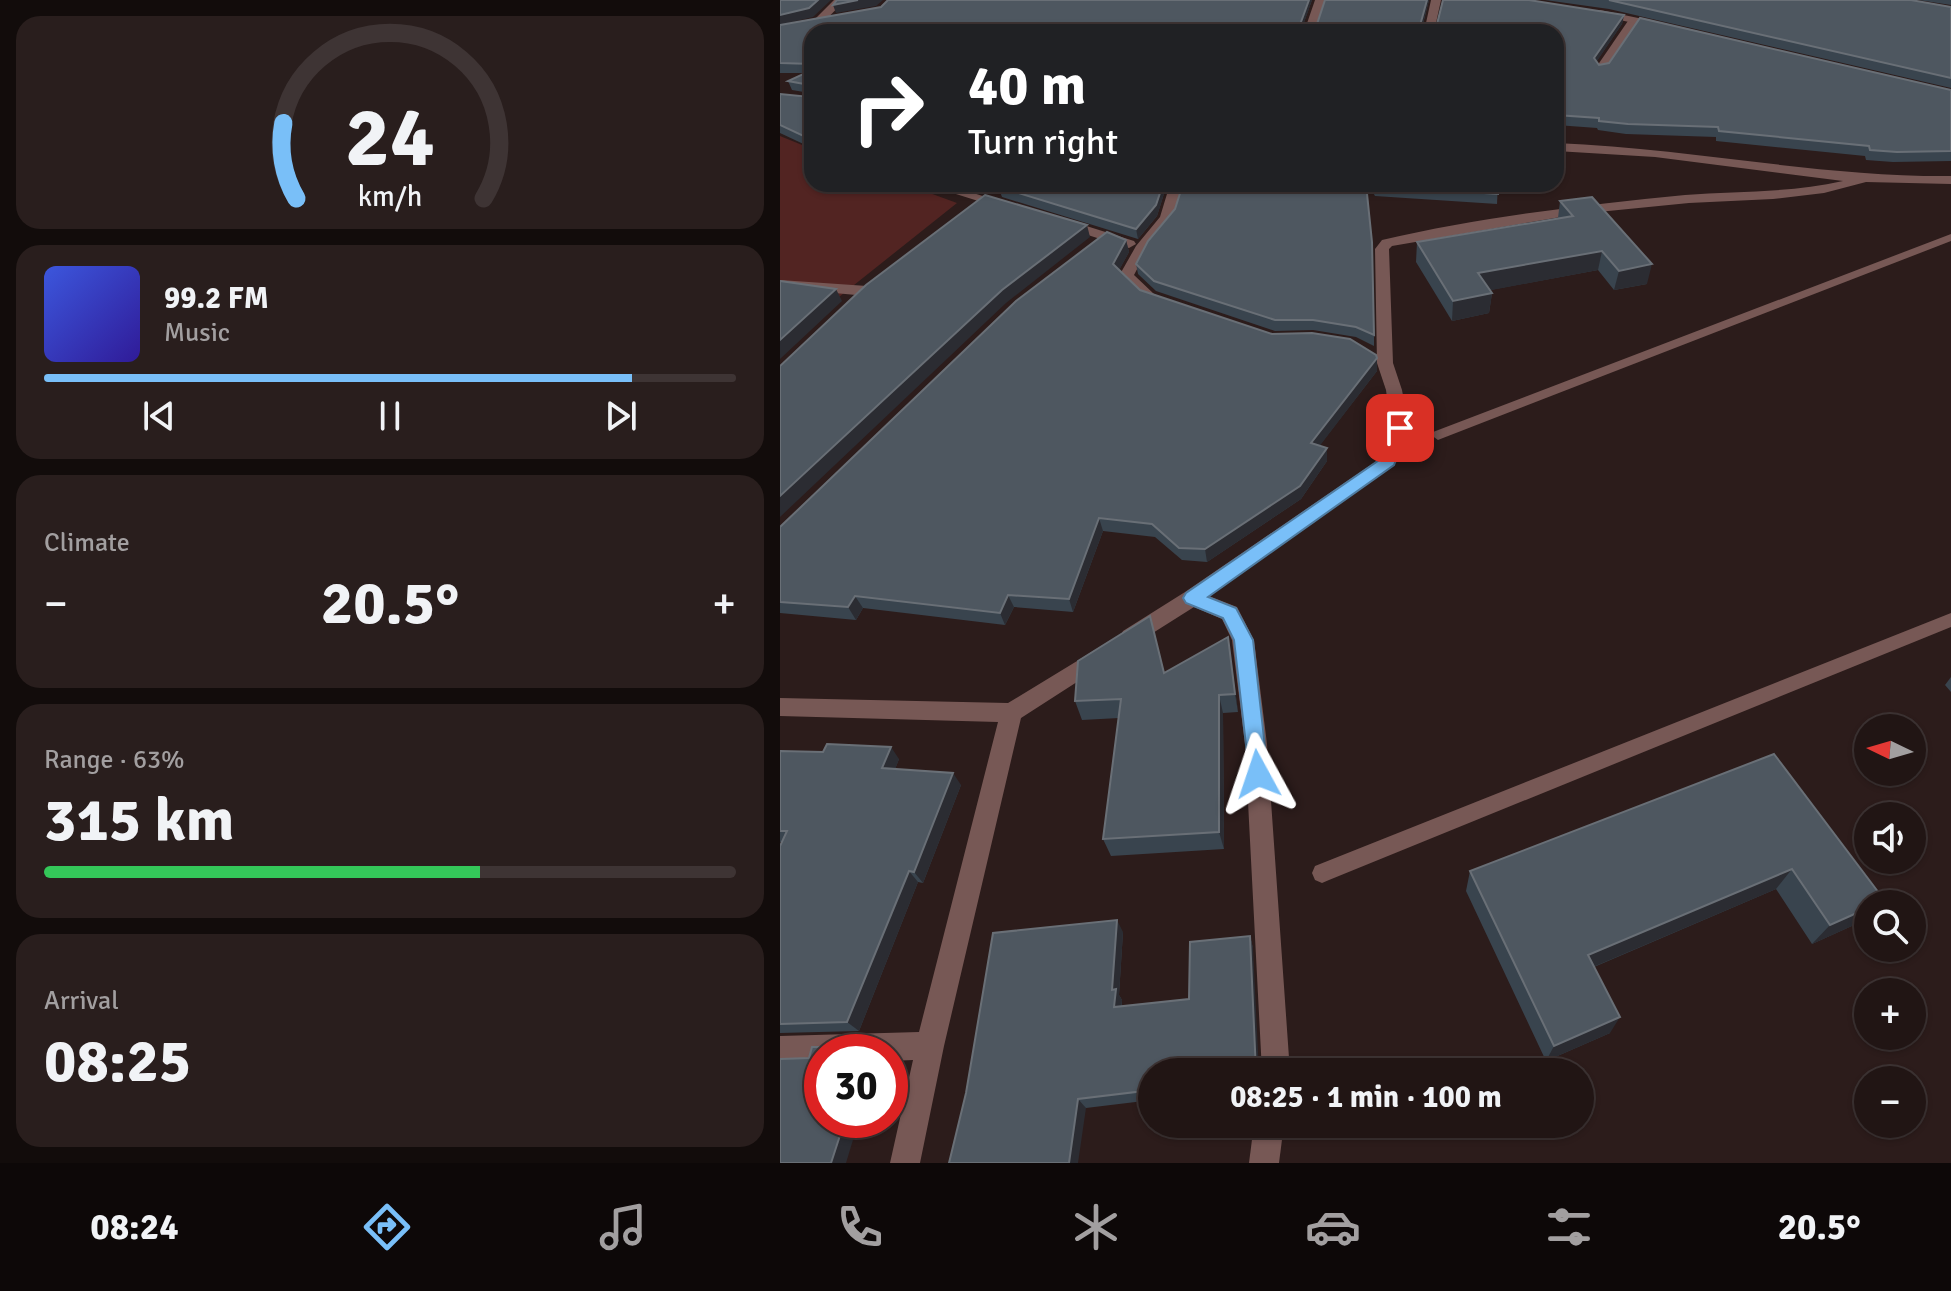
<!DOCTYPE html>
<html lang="en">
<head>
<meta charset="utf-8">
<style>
	:root { --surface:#211514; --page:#291e1d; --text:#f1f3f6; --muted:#a29fa0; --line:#3e3434; --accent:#79bff8 }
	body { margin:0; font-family:Signika,sans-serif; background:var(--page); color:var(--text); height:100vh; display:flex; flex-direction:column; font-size:30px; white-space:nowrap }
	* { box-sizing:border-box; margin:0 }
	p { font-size:26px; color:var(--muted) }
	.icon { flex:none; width:44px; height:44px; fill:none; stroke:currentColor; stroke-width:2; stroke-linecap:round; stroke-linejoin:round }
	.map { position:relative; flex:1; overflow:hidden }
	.side { display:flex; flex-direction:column; gap:16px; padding:16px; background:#120c0b; width:780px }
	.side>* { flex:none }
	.guide { position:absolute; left:24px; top:24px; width:760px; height:168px; border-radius:24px; box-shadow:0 2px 6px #0004,0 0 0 2px var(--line); background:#202124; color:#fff; overflow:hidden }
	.needle { width:52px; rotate:275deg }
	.buttons { position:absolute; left:1074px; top:714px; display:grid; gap:16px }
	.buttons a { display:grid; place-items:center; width:72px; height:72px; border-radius:50%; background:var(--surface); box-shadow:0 2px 6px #0004,0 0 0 2px var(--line); font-size:40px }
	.speed { position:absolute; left:24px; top:1034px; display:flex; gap:16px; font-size:40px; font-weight:700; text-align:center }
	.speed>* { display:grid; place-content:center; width:104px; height:104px; border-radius:50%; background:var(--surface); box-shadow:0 2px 6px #0004,0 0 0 2px var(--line); line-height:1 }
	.speed .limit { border:12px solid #d22; background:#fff; color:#111 }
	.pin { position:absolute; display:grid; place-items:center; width:68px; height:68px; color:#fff; margin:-34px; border-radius:16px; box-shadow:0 4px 12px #0006 }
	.me { position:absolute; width:88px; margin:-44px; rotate:355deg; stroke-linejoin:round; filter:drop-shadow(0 0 6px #0008) }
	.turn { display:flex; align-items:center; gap:28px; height:168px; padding:0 32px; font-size:36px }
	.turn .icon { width:104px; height:104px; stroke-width:2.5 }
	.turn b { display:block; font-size:56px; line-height:68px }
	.big { font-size:60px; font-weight:700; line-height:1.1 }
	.side .tile { flex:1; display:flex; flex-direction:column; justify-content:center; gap:12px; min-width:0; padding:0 28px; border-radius:24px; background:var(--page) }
	.side .dial { align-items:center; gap:0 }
	.dial svg { height:208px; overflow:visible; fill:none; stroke:var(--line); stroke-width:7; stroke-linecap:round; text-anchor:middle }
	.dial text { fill:var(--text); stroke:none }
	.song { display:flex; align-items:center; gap:24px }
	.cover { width:96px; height:96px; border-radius:12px; background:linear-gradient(135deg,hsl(230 70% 55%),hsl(250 70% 35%)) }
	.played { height:8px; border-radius:4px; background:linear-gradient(90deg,var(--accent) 85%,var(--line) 85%) }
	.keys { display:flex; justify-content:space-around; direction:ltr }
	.heat { display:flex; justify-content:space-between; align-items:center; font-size:44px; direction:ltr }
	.charge { height:12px; border-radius:6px; background:linear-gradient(90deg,#34c759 63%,var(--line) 0) }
	.trip { position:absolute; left:358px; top:1058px; width:456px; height:80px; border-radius:40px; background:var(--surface); box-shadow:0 2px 6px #0004,0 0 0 2px var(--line); font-weight:700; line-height:80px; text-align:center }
	.menu { display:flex; height:128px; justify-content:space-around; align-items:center; background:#0d0808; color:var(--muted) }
	.menu .icon { width:56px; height:56px }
	.menu .on { color:var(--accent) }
	.menu b { font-size:36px; color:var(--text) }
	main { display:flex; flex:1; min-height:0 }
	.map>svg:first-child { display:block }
</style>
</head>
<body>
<main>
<section class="side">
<div class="tile dial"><svg viewBox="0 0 100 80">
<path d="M14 69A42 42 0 1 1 86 69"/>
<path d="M14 69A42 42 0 0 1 9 40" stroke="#79bff8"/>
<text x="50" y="56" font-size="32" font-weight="700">24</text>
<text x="50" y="72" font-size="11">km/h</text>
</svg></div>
<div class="tile">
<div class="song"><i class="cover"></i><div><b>99.2 FM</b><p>Music</p></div></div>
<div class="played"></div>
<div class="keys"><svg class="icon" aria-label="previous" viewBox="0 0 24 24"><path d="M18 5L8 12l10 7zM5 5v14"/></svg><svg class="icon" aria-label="pause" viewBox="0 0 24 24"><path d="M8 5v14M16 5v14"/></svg><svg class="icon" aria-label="next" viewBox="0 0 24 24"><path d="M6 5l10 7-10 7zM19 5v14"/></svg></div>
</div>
<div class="tile"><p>Climate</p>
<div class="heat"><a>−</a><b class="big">20.5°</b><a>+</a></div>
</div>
<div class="tile"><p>Range · 63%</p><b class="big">315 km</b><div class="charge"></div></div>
<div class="tile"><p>Arrival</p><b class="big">08:25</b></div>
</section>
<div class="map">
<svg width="1171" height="1163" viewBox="0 0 1171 1163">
	<rect width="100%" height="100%" fill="#2c1c1b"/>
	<!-- green -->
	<polygon fill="#522422" points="0,136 32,149 32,184 125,184 177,203 59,297 0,289"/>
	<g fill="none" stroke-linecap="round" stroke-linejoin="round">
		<!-- service -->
		<g fill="#775855" fill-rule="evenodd">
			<polygon points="1171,234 1171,241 663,438 658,440 651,435 653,432"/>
			<polygon points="1171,613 1171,627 549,880 542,883 535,880 532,873 535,866"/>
		</g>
		<!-- minor -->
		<g fill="#775855" fill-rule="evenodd">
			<polygon points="54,0 65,0 39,27 31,27 31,23"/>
			<polygon points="535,0 545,0 534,32 524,32"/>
			<polygon points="651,0 661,0 654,32 644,32"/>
			<polygon points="850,18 859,20 825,71 817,71 815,69"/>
			<path d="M 776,143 C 908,148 1038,177 1171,176 L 1171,184 L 1086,182 L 1044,193 L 993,199 L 909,203 L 798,214 L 612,246 L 609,249 L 613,363 L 622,390 L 629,428 L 618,461 L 429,596 L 457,607 L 474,640 L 487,744 L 510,1072 L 482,1072 L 465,744 L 452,640 L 442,619 L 414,607 L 357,643 L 350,645 L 343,643 L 340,637 L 343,631 L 405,592 L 601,458 L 611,428 L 606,390 L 597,363 L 595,249 L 602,240 C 701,217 804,205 905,195 C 957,191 1011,193 1063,181 L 875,157 L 776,151 Z"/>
			<polygon points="144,184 165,184 234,206 227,210"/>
			<path d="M 390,184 L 404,184 L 394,218 L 367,250 L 354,275 L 374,294 L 389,300 L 389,306 C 369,309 351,291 339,276 L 356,246 L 380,217 Z"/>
			<polygon points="281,218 354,241 356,244 349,248 276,225 274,222"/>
			<polygon points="0,280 87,286 95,291 87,296 0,288"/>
			<polygon points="320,647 328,650 331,656 328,662 241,718 164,1046 140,1163 110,1163 133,1060 110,1061 110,1052 42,1052 42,1063 0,1064 0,1036 139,1032 218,722 0,716 0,698 228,703"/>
			<polygon points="474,1124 504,1124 499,1163 469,1163"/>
		</g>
		<!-- tertiary -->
		<polygon fill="#775855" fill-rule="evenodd" points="820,10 882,23 887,26 882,29 816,15 815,13"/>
	</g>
	<!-- wall -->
	<g fill="#39444e">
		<polygon points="108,0 532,0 523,25 537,24 649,0 643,24 644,26 844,15 842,24 816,62 819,65 1171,90 1171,161 1113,162 1086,160 1085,156 936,141 936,137 846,134 818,130 817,128 776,125 776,32 32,32 32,148 0,133 0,94 30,97 30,93 12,90 8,81 25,73 0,73 0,25 101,7"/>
		<polygon points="765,0 1131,0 1171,7 1171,88 829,9"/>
		<polygon points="1138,0 1171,0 1171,5"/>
		<polygon points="182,184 387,184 377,216 358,239 222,197 219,189"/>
		<polygon points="588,184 718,184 717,204 595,196"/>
		<polygon points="780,201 867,284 834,290 818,270 710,290 712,293 709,313 672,321 636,262 637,242 778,218"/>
		<polygon points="395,209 594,335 594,346 576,337 533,330 495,331 376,291 358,274 356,264"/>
		<polygon points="346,240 349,252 339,270 360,290 492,334 597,358 597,371 539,446 547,448 547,461 521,499 427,562 402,560 375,537 323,531 293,612 234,607 225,625 83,608 76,620 0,613 0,527"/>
		<polygon points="448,637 458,712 443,713 444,849 331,856 323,839 339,718 302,720 295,701 385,673"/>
		<polygon points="1171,677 1171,692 1165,685"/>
		<polygon points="0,751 119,759 115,769 181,785 143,883 138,882 79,1031 0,1033 0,846 2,842 0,842"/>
		<polygon points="994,754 1105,901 1102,904 1088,904 1088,917 1085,920 1032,944 996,889 814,967 830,1033 766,1061 686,891 690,871"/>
		<polygon points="343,932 339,995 342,1000 342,1007 409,999 470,936 473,948 372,1072 372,1100 306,1108 186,1093"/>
	</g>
	<!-- shaded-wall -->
	<g fill="#2b2c32">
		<polygon points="38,0 51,0 33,17 0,25 0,15"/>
		<polygon points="78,0 103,0 96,6 56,13 53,5"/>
		<polygon points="529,0 532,0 521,31 521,22"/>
		<polygon points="647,0 649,0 641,31 641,22"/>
		<polygon points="844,15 842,24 813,67 814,58"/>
		<polygon points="383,184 387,184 377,216 358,239 356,229"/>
		<polygon points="307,225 310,237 226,303 0,517 0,496 222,290"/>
		<polygon points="346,240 349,252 336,276 333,264"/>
		<polygon points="822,251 818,270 696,293 698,273"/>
		<polygon points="872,264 867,284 834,290 839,271"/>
		<polygon points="56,289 62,301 0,359 0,340"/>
		<polygon points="712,293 709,313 672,321 673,301"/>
		<polygon points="597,358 597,371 532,456 531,443"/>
		<polygon points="547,448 547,461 521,499 427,562 425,549"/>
		<polygon points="319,518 323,531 293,612 289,599"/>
		<polygon points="228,595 234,607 225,625 220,613"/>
		<polygon points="75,596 83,608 76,620 68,607"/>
		<polygon points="448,637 451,656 458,712 455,694"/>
		<polygon points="439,695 443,713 444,849 439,832"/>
		<polygon points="111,747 119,759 111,780 102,768"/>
		<polygon points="173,773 181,785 143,883 134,872"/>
		<polygon points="1012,869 996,889 799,973 808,955"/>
		<polygon points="129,871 138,882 79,1031 67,1022"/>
		<polygon points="1088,908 1088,917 1085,920 1032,944 1050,925"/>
		<polygon points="337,920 343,932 339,995 342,1000 341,1018 334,1007 332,990"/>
		<polygon points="470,936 473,948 479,1072 476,1072"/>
		<polygon points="840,1017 830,1033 766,1061 774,1046"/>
		<polygon points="57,1047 65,1052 55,1052"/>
		<polygon points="298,1099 306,1108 298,1163 289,1163"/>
		<polygon points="65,1120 79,1120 66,1163 51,1163"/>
	</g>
	<!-- building -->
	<g fill="#4e5760" stroke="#696f76" stroke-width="2">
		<polygon points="0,0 38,0 29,8 0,15"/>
		<polygon points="57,0 78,0 53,5"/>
		<polygon points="108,0 529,0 521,22 524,26 537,24 545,0 647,0 641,22 644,26 657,24 663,0 749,0 844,15 814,58 819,65 829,63 860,18 1171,90 1171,151 1117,152 1090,150 1089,146 939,131 938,127 848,124 819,121 819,118 776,115 776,32 32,32 32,64 0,63 0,25 101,7"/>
		<polygon points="829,0 1131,0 1171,7 1171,78"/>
		<polygon points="32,70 32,140 0,125 0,94 30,97 30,85 8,81"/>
		<polygon points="222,184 383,184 376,205 356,229 219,187"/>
		<polygon points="403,184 586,184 592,242 594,335 576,327 533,320 495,320 374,281 356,264 368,241 395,209"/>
		<polygon points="594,184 718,184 718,194 595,186"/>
		<polygon points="205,195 307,225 222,290 0,496 0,366 86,285"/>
		<polygon points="812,197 872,264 839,271 822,251 698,273 712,293 673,301 637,242 793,216 780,201"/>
		<polygon points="327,232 346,240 333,264 360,290 492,334 532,333 570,339 596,355 597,358 531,443 547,448 520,486 425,549 399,548 372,524 319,518 289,599 228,595 220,613 75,596 68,607 0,602 0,527 236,301"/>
		<polygon points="0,281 56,289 0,340"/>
		<polygon points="370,616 384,673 448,637 455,694 439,695 439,832 323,839 341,699 295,701 298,661"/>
		<polygon points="47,744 111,747 102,768 173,773 134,872 129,871 67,1022 0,1024 0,846 7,831 0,831 0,751 43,752"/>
		<polygon points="994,754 1105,901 1098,904 1088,904 1088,908 1050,925 1012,869 808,955 840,1017 774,1046 690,871"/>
		<polygon points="337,920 332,990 336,989 334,1007 409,999 410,942 470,936 476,1072 372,1072 372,1090 298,1099 289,1163 169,1163 186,1093 213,933"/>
		<polygon points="32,1047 57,1047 55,1052 42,1052 42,1120 65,1120 51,1163 0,1163 0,1059 29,1058"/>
	</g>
	<!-- route -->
	<polygon fill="#79bff8" stroke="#4f7ca1" stroke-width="2" points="620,423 628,428 614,465 428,597 456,608 473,640 488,774 485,780 478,783 470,780 454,640 443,618 406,603 403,598 406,593 602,458 612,428"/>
</svg>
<div class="buttons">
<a><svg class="needle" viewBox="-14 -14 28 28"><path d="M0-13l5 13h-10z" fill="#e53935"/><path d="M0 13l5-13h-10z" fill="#a29fa0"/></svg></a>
<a><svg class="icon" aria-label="sound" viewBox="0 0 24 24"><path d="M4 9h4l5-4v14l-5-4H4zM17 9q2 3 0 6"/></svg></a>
<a><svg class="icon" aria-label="search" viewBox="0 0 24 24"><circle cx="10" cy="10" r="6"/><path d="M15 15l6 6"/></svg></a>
<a>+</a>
<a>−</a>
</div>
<div class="speed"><div class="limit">30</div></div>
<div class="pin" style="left:620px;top:428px;background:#d93025"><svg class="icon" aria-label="arrive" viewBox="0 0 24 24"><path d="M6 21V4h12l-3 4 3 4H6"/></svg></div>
<svg class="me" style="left:478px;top:774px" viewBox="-20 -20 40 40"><path d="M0-17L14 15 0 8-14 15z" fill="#79bff8" stroke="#fff" stroke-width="4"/></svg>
<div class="trip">08:25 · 1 min · 100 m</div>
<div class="guide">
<div class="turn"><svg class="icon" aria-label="right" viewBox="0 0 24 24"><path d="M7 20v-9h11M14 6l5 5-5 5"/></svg><div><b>40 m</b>Turn right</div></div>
</div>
</div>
</main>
<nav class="menu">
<b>08:24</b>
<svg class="icon on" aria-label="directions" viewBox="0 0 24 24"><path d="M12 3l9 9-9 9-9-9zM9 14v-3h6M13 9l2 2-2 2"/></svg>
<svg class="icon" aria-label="music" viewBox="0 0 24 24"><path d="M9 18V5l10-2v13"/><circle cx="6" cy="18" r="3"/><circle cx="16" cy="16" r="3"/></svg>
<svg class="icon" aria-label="phone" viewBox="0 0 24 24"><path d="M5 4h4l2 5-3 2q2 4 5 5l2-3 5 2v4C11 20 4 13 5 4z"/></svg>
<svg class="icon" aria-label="climate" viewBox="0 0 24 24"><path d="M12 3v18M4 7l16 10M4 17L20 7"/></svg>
<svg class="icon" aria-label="car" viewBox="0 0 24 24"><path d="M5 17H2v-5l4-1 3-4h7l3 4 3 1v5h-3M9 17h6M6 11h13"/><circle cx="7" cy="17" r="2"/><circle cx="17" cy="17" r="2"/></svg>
<svg class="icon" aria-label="filters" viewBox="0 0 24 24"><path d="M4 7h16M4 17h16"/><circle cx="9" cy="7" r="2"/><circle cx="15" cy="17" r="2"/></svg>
<b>20.5°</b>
</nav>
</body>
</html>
